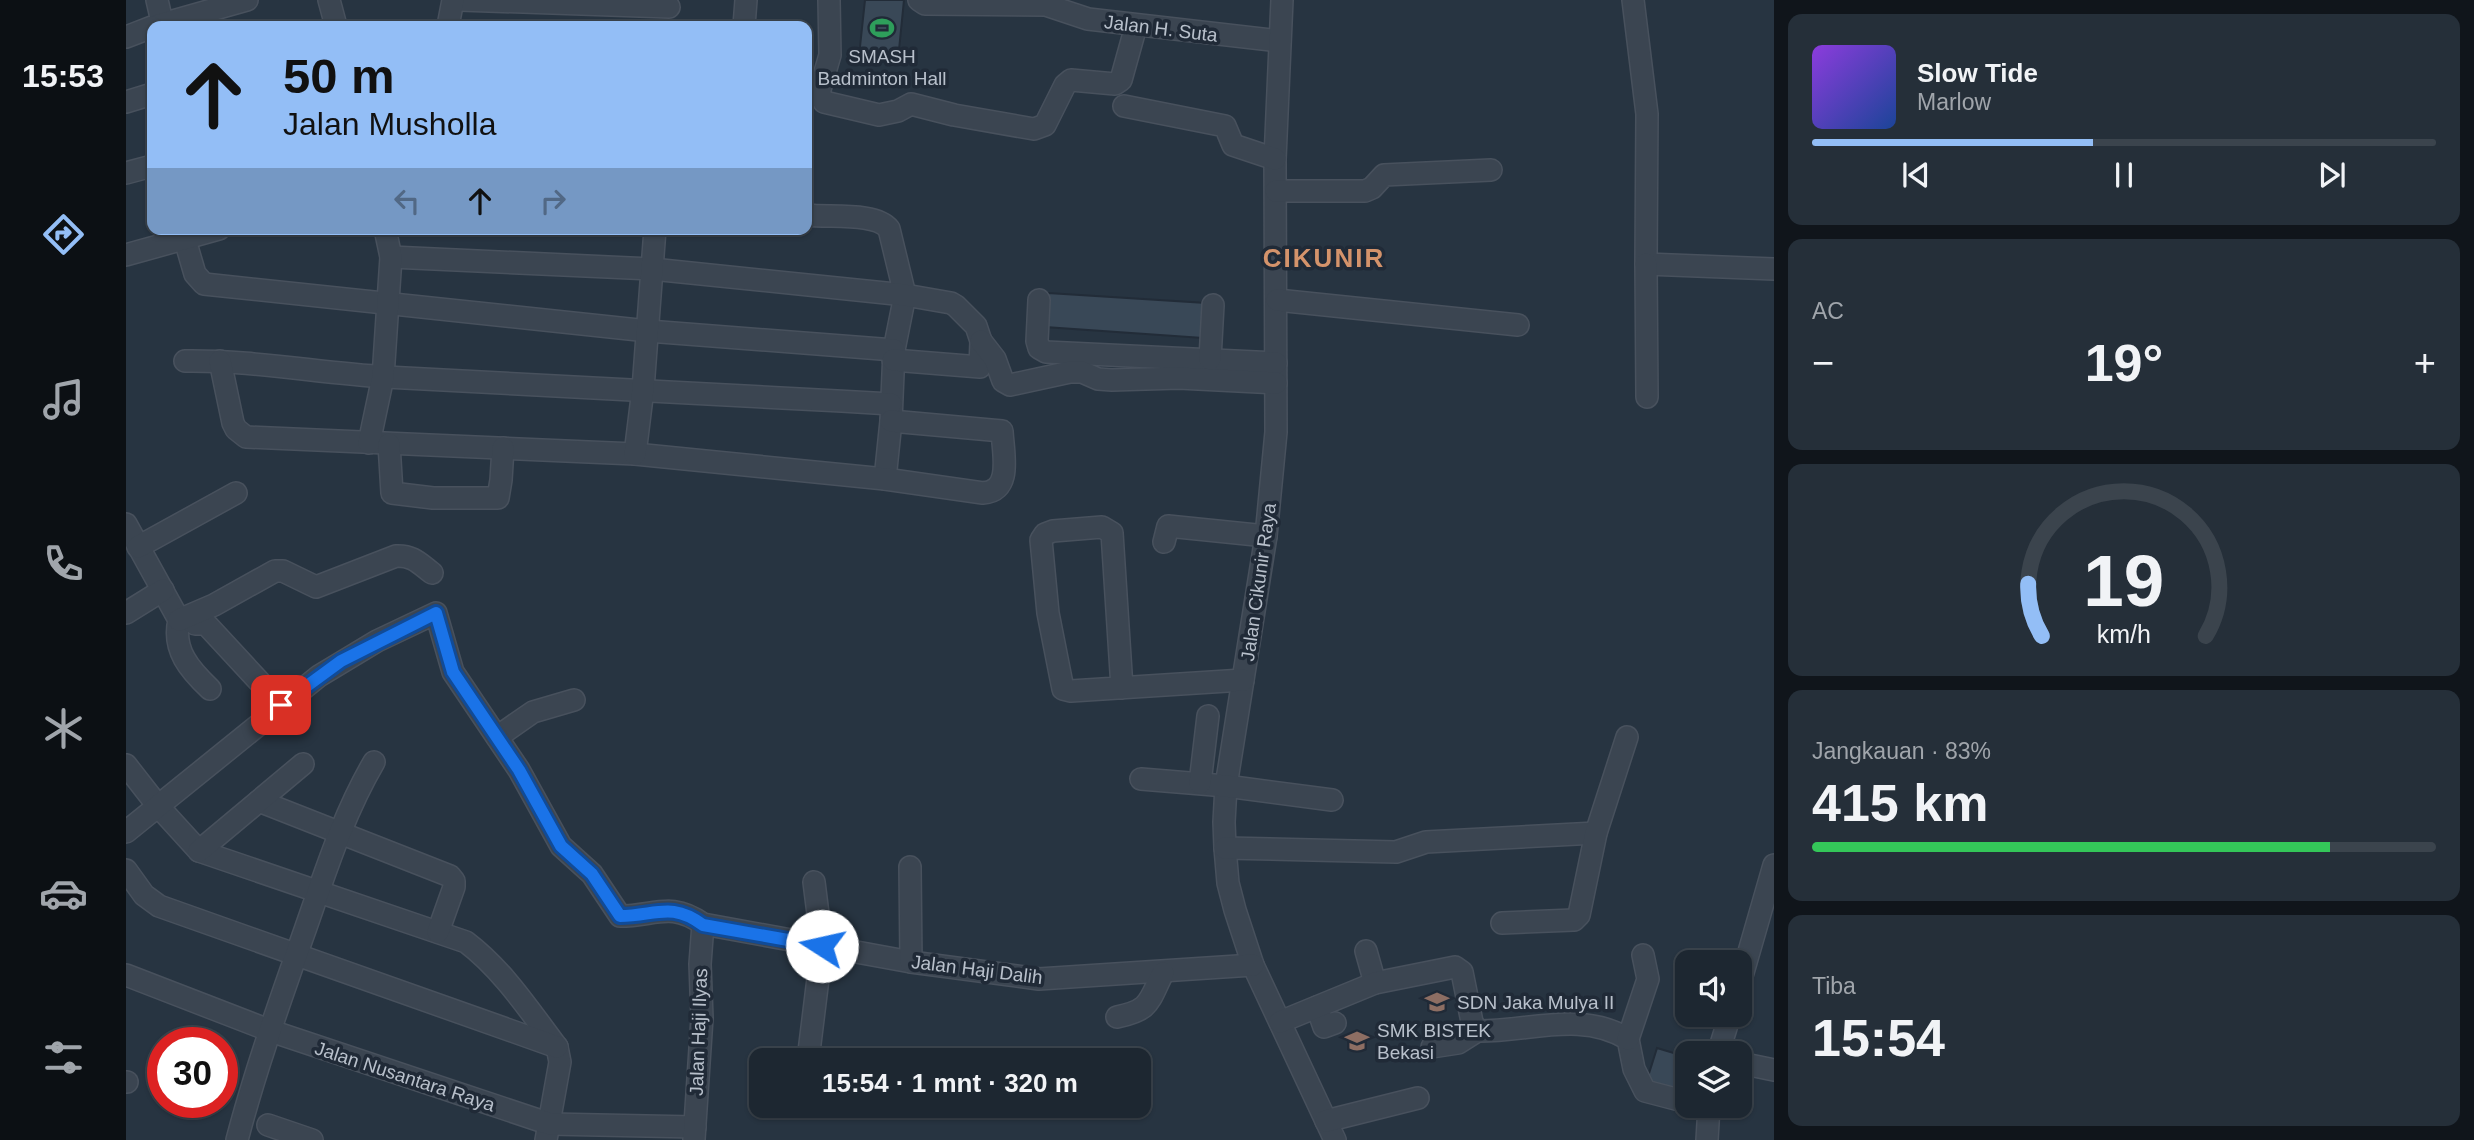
<!DOCTYPE html>
<html lang="id">
<head>
<meta charset="utf-8">
<style>
	:root { --surface:#1d2731; --page:#252f39; --text:#f1f3f6; --muted:#a0a5ab; --line:#3b444d; --accent:#93bef6 }
	body { margin:0; font-family:Arial,sans-serif; background:var(--page); color:var(--text); height:100vh; display:flex; flex-direction:column; font-size:26px; white-space:nowrap }
	* { box-sizing:border-box; margin:0 }
	p { font-size:23px; color:var(--muted) }
	.icon { flex:none; width:38px; height:38px; fill:none; stroke:currentColor; stroke-width:2; stroke-linecap:round; stroke-linejoin:round }
	.map { position:relative; flex:1; overflow:hidden }
	.panel { display:flex; flex-direction:column; gap:14px; padding:14px; background:#10151b; width:700px }
	.panel>* { flex:none }
	.top-card { position:absolute; left:21px; top:21px; width:665px; height:214px; border-radius:14px; box-shadow:0 2px 5px #0004,0 0 0 2px var(--line); background:#93bef6; color:#111; overflow:hidden }
	.tools { position:absolute; left:1549px; top:950px; display:grid; gap:14px }
	.tools a { display:grid; place-items:center; width:77px; height:77px; border-radius:14px; background:var(--surface); box-shadow:0 2px 5px #0004,0 0 0 2px var(--line); font-size:35px }
	.speed { position:absolute; left:21px; top:1027px; display:flex; gap:14px; font-size:35px; font-weight:700; text-align:center }
	.speed>* { display:grid; place-content:center; width:91px; height:91px; border-radius:50%; background:var(--surface); box-shadow:0 2px 5px #0004,0 0 0 2px var(--line); line-height:1 }
	.speed .limit { border:10px solid #d22; background:#fff; color:#111 }
	.pin { position:absolute; display:grid; place-items:center; width:60px; height:60px; color:#fff; margin:-30px; border-radius:14px; box-shadow:0 4px 10px #0006 }
	.me { position:absolute; width:77px; margin:-38px; rotate:280deg; stroke-linejoin:round; filter:drop-shadow(0 0 5px #0008) }
	.turn { display:flex; align-items:center; gap:24px; height:147px; padding:0 21px; font-size:32px }
	.turn .icon { width:91px; height:91px; stroke-width:2.5 }
	.turn b { display:block; font-size:49px; line-height:60px }
	.lanes { display:flex; align-items:center; height:66px; padding:0 21px; background:#0003; justify-content:center; gap:35px; direction:ltr }
	.lanes .off { opacity:.35 }
	.big { font-size:52px; font-weight:800; line-height:1.1 }
	.panel .widget { flex:1; display:flex; flex-direction:column; justify-content:center; gap:10px; min-width:0; padding:0 24px; border-radius:14px; background:var(--page) }
	.panel .dial { align-items:center; gap:0 }
	.dial svg { height:182px; overflow:visible; fill:none; stroke:var(--line); stroke-width:7; stroke-linecap:round; text-anchor:middle }
	.dial text { fill:var(--text); stroke:none }
	.song { display:flex; align-items:center; gap:21px }
	.cover { width:84px; height:84px; border-radius:10px; background:linear-gradient(135deg,hsl(270 70% 55%),hsl(220 70% 35%)) }
	.played { height:7px; border-radius:4px; background:linear-gradient(90deg,var(--accent) 45%,var(--line) 45%) }
	.keys { display:flex; justify-content:space-around; direction:ltr }
	.heat { display:flex; justify-content:space-between; align-items:center; font-size:38px; direction:ltr }
	.charge { height:10px; border-radius:5px; background:linear-gradient(90deg,#34c759 83%,var(--line) 0) }
	.trip { position:absolute; left:623px; top:1048px; width:402px; height:70px; border-radius:14px; background:var(--surface); box-shadow:0 2px 5px #0004,0 0 0 2px var(--line); font-weight:800; line-height:70px; text-align:center }
	main { display:flex; flex:1; min-height:0 }
	.tabs { display:flex; flex-direction:column; width:126px; justify-content:space-around; align-items:center; background:#0c1014; color:var(--muted) }
	.tabs .icon { width:49px; height:49px }
	.tabs .on { color:var(--accent) }
	.tabs b { font-size:32px; color:var(--text) }
	.map>svg:first-child { display:block }
</style>
</head>
<body>
<main>
<nav class="tabs">
<b>15:53</b>
<svg class="icon on" aria-label="directions" viewBox="0 0 24 24"><path d="M12 3l9 9-9 9-9-9zM9 14v-3h6M13 9l2 2-2 2"/></svg>
<svg class="icon" aria-label="music" viewBox="0 0 24 24"><path d="M9 18V5l10-2v13"/><circle cx="6" cy="18" r="3"/><circle cx="16" cy="16" r="3"/></svg>
<svg class="icon" aria-label="phone" viewBox="0 0 24 24"><path d="M5 4h4l2 5-3 2q2 4 5 5l2-3 5 2v4C11 20 4 13 5 4z"/></svg>
<svg class="icon" aria-label="climate" viewBox="0 0 24 24"><path d="M12 3v18M4 7l16 10M4 17L20 7"/></svg>
<svg class="icon" aria-label="car" viewBox="0 0 24 24"><path d="M5 17H2v-5l4-1 3-4h7l3 4 3 1v5h-3M9 17h6M6 11h13"/><circle cx="7" cy="17" r="2"/><circle cx="17" cy="17" r="2"/></svg>
<svg class="icon" aria-label="filters" viewBox="0 0 24 24"><path d="M4 7h16M4 17h16"/><circle cx="9" cy="7" r="2"/><circle cx="15" cy="17" r="2"/></svg>
</nav>
<div class="map">
<svg width="1648" height="1140" viewBox="0 0 1648 1140">
	<rect width="100%" height="100%" fill="#273441"/>
	<!-- building -->
	<g fill="#394857" stroke="#222c38" stroke-width="2">
		<polygon points="739,0 778,0 772,60 733,56"/>
		<polygon points="922,293 1080,303 1077,338 919,327"/>
		<polygon points="1531,1048 1561,1057 1561,1095 1520,1083"/>
	</g>
	<g fill="none" stroke-linecap="round" stroke-linejoin="round">
		<!-- minor casing -->
		<g stroke="#48515d" stroke-width="24">
			<g id="minor">
				<polyline points="31,0 37,26"/>
				<polyline points="203,0 210,26"/>
				<polyline points="334,0 543,7"/>
				<polyline points="703,0 704,55 693,93 698,102 753,115 772,111 785,104 828,115 908,129 919,125 939,85 945,80 989,84 995,80 1010,26"/>
				<polyline points="793,0 799,4 920,5 962,19 1154,41"/>
				<polyline points="1156,0 1149,159 1150,432 1140,536 1100,786 1098,822 1099,848 1102,883 1109,910 1127,965 1209,1140"/>
				<polyline points="1507,0 1521,114 1520,264 1648,269"/>
				<polyline points="29,26 121,0"/>
				<polyline points="322,26 327,0"/>
				<polyline points="618,26 620,0"/>
				<polyline points="0,37 26,27"/>
				<polyline points="0,102 26,94"/>
				<polyline points="998,106 1099,126 1107,145 1149,159"/>
				<polyline points="0,173 26,166"/>
				<polyline points="1150,191 1239,191 1246,188 1258,175 1365,170"/>
				<path d="M 681,215 C 703,218 750,212 763,229 L 779,295 L 768,350 L 765,421 L 759,479"/>
				<polyline points="59,240 69,274 78,284 522,331 768,350"/>
				<polyline points="0,255 93,229"/>
				<polyline points="265,257 526,269 779,295 825,303 830,306 850,326 855,341 854,367 767,360"/>
				<polyline points="1520,264 1521,397"/>
				<polyline points="913,300 911,341 913,348 920,352 1150,363"/>
				<polyline points="1151,300 1392,325"/>
				<polyline points="855,341 869,359 877,381 884,385 944,372 956,372 972,379 986,380 1053,378 1150,383"/>
				<polyline points="1084,359 1087,305"/>
				<path d="M 59,361 C 126,360 193,373 260,377 C 429,386 597,394 765,404"/>
				<path d="M 94,361 L 107,423 L 110,429 L 120,437 L 509,454 L 759,479 L 857,493 C 887,491 877,453 876,431 L 765,421"/>
				<polyline points="243,443 257,377 265,257 259,229"/>
				<polyline points="263,444 266,493 307,498 372,498 375,480 377,448"/>
				<polyline points="509,454 517,389 529,229"/>
				<path d="M 0,524 L 53,620 C 46,650 64,670 84,689"/>
				<polyline points="1038,542 1042,526 1140,536"/>
				<polyline points="12,547 110,493"/>
				<polyline points="0,613 37,590"/>
				<polyline points="62,618 69,624 80,624 155,705"/>
				<path d="M 53,620 L 88,605 L 149,571 L 157,571 L 190,587 L 270,556 C 287,555 294,564 306,573"/>
				<polyline points="996,688 986,533 976,527 927,531 919,534 915,540 922,613 937,689 945,691 1117,680"/>
				<polyline points="371,737 407,712 448,700"/>
				<path d="M 0,765 L 32,806 L 73,851 L 340,942 C 377,970 403,1010 431,1047 L 434,1062 L 420,1140"/>
				<polyline points="1015,779 1100,786 1206,800"/>
				<polyline points="1074,783 1082,716"/>
				<polyline points="133,801 324,876 328,881 328,887 312,932"/>
				<path d="M 0,832 L 193,676 L 251,641 L 310,613 L 327,672 L 393,770 L 435,846 L 466,874 L 494,916 C 529,916 545,901 577,924 L 785,962 L 913,979 L 1127,965"/>
				<polyline points="1099,848 1270,852 1300,842 1470,833"/>
				<polyline points="73,851 177,764"/>
				<polyline points="784,867 785,962"/>
				<polyline points="0,870 18,895 33,906 431,1047"/>
				<polyline points="1376,923 1448,920 1453,915 1470,833 1501,737"/>
				<polyline points="1240,951 1249,983"/>
				<polyline points="0,975 145,1031 424,1124 569,1127"/>
				<polyline points="1614,983 1648,865"/>
				<polyline points="1191,1007 1198,1027 1209,1023"/>
				<path d="M 991,1017 C 1025,1010 1022,1002 1037,973"/>
				<path d="M 1154,1022 L 1249,983 L 1329,967 L 1336,972 L 1346,1022 L 1351,1031 C 1402,1032 1455,1010 1502,1039 L 1508,1069 L 1519,1091 L 1561,1102"/>
				<polyline points="1502,1039 1522,979 1517,955"/>
				<polyline points="1306,1047 1332,1043 1351,1031"/>
				<polyline points="1592,1054 1604,1015"/>
				<polyline points="682,1060 696,946 688,882"/>
				<polyline points="1614,1063 1648,1070"/>
				<polyline points="0,1082 1,1082"/>
				<polyline points="1200,1121 1292,1098"/>
				<polyline points="142,1125 186,1140"/>
				<polyline points="568,1139 576,1018 574,964 577,924"/>
				<path d="M 111,1140 C 129,1071 155,998 179,930 C 199,873 217,815 248,762"/>
				<polyline points="1581,1140 1583,1106"/>
			</g>
		</g>
		<!-- minor -->
		<use href="#minor" stroke="#3b4551" stroke-width="21"/>
	</g>
	<g fill="none" stroke-linecap="round" stroke-linejoin="round">
		<!-- route casing -->
		<g stroke="#114b97" stroke-width="18">
			<path id="route" d="M 155,705 L 215,661 L 310,613 L 327,672 L 393,770 L 435,846 L 466,874 L 494,916 C 529,916 545,901 577,925 L 696,946"/>
		</g>
		<!-- route -->
		<use href="#route" stroke="#1a73e8" stroke-width="12"/>
	</g>
	<!-- icons -->
	<defs>
		<g id="stadium-bare" transform="scale(1.89)"><path d="M0-5a6.5 5 0 1 0 0 10a6.5 5 0 1 0 0-10ZM-3.5-1.8h7v3.6h-7Z" fill="#2e9e5b" stroke="#202a37" stroke-width="2.5" paint-order="stroke"/></g>
		<g id="school-bare" transform="scale(1.89)"><path d="M0-5L7-2L0 1L-7-2ZM-4 1L0 2.5L4 1V4Q0 6-4 4Z" fill="#8d6e63" stroke="#202a37" stroke-width="2.5" paint-order="stroke"/></g>
	</defs>
	<g fill-rule="evenodd">
		<use href="#stadium-bare" x="756" y="28"/>
		<use href="#school-bare" x="1311" y="1002"/>
		<use href="#school-bare" x="1231" y="1041"/>
	</g>
	<g text-anchor="middle" stroke-width="7" stroke-linejoin="round" paint-order="stroke">
		<!-- street labels -->
		<g font-size="19" fill="#b8c0cb" stroke="#202a37">
			<text transform="translate(1035 28) rotate(7)" y="7">Jalan H. Suta</text>
			<text transform="translate(1132 582) rotate(-82)" y="7">Jalan Cikunir Raya</text>
			<text transform="translate(851 969) rotate(7)" y="7">Jalan Haji Dalih</text>
			<text transform="translate(572 1032) rotate(-88)" y="7">Jalan Haji Ilyas</text>
			<text transform="translate(279 1076) rotate(18)" y="7">Jalan Nusantara Raya</text>
		</g>
		<!-- poi labels -->
		<g font-size="19" fill="#b8c0cb" stroke="#202a37" text-anchor="start">
			<text x="756" y="63" text-anchor="middle">SMASH<tspan x="756" dy="22">Badminton Hall</tspan></text>
			<text x="1331" y="1009">SDN Jaka Mulya II</text>
			<text x="1251" y="1037">SMK BISTEK<tspan x="1251" dy="22">Bekasi</tspan></text>
		</g>
		<!-- district labels -->
		<g font-size="26" font-weight="bold" letter-spacing="2" fill="#d4936b" stroke="#202a37">
			<text x="1198" y="267">CIKUNIR</text>
		</g>
	</g>
</svg>
<div class="tools">
<a><svg class="icon" aria-label="sound" viewBox="0 0 24 24"><path d="M4 9h4l5-4v14l-5-4H4zM17 9q2 3 0 6"/></svg></a>
<a><svg class="icon" aria-label="layers" viewBox="0 0 24 24"><path d="M12 4l9 5-9 5-9-5zM3 14l9 5 9-5"/></svg></a>
</div>
<div class="speed"><div class="limit">30</div></div>
<div class="pin" style="left:155px;top:705px;background:#d93025"><svg class="icon" aria-label="arrive" viewBox="0 0 24 24"><path d="M6 21V4h12l-3 4 3 4H6"/></svg></div>
<svg class="me" style="left:696px;top:946px" viewBox="-20 -20 40 40"><circle r="19" fill="#fff"/><path d="M0-13L10 11 0 6-10 11z" fill="#1a73e8"/></svg>
<div class="trip">15:54 · 1 mnt · 320 m</div>
<div class="top-card">
<div class="turn"><svg class="icon" aria-label="ahead" viewBox="0 0 24 24"><path d="M12 20V5M6 11l6-6 6 6"/></svg><div><b>50 m</b>Jalan Musholla</div></div>
<div class="lanes"><svg class="icon off" aria-label="left" viewBox="0 0 24 24"><path d="M17 20v-9H6M10 6l-5 5 5 5"/></svg><svg class="icon" aria-label="ahead" viewBox="0 0 24 24"><path d="M12 20V5M6 11l6-6 6 6"/></svg><svg class="icon off" aria-label="right" viewBox="0 0 24 24"><path d="M7 20v-9h11M14 6l5 5-5 5"/></svg></div>
</div>
</div>
<section class="panel">
<div class="widget">
<div class="song"><i class="cover"></i><div><b>Slow Tide</b><p>Marlow</p></div></div>
<div class="played"></div>
<div class="keys"><svg class="icon" aria-label="previous" viewBox="0 0 24 24"><path d="M18 5L8 12l10 7zM5 5v14"/></svg><svg class="icon" aria-label="pause" viewBox="0 0 24 24"><path d="M8 5v14M16 5v14"/></svg><svg class="icon" aria-label="next" viewBox="0 0 24 24"><path d="M6 5l10 7-10 7zM19 5v14"/></svg></div>
</div>
<div class="widget"><p>AC</p>
<div class="heat"><a>−</a><b class="big">19°</b><a>+</a></div>
</div>
<div class="widget dial"><svg viewBox="0 0 100 80">
<path d="M14 69A42 42 0 1 1 86 69"/>
<path d="M14 69A42 42 0 0 1 8 46" stroke="#93bef6"/>
<text x="50" y="56" font-size="32" font-weight="700">19</text>
<text x="50" y="72" font-size="11">km/h</text>
</svg></div>
<div class="widget"><p>Jangkauan · 83%</p><b class="big">415 km</b><div class="charge"></div></div>
<div class="widget"><p>Tiba</p><b class="big">15:54</b></div>
</section>
</main>
</body>
</html>
